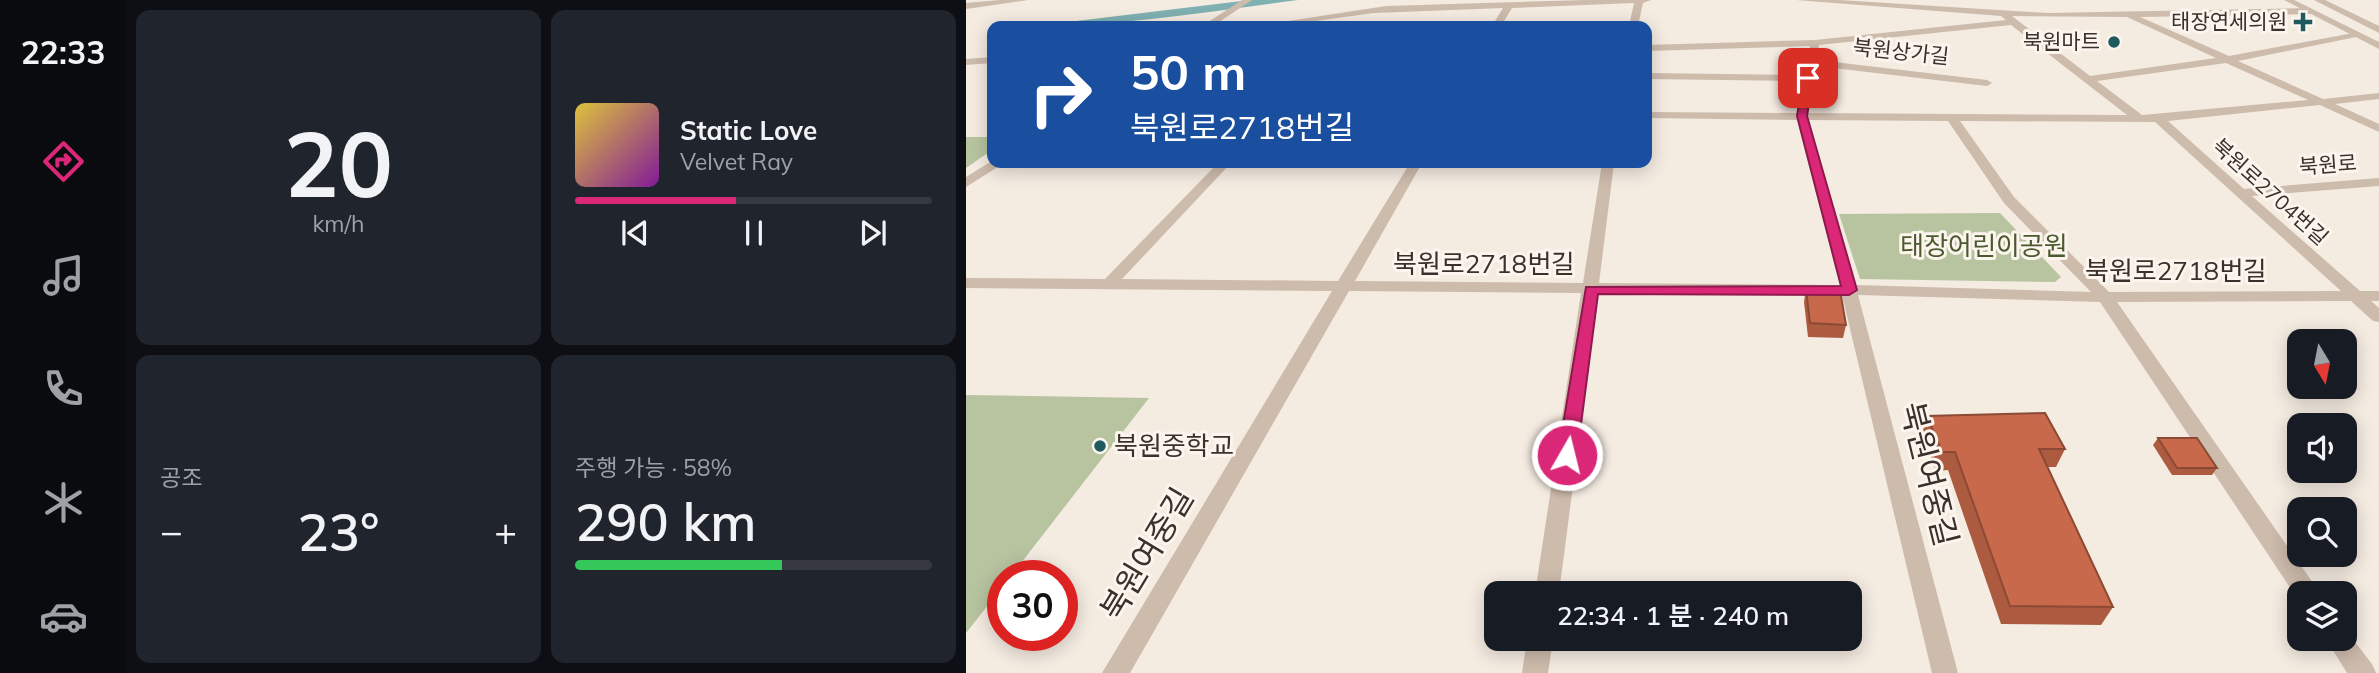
<!DOCTYPE html>
<html lang="ko">
<head>
<meta charset="utf-8">
<style>
	:root { --surface:#171b24; --page:#20242c; --text:#f1f3f6; --muted:#9ea1a6; --line:#363941; --accent:#db2777 }
	body { margin:0; font-family:Mulish,"Noto Sans KR",sans-serif; background:var(--page); color:var(--text); height:100vh; display:flex; flex-direction:column; font-size:26px; white-space:nowrap }
	* { box-sizing:border-box; margin:0 }
	p { font-size:23px; color:var(--muted) }
	.icon { flex:none; width:38px; height:38px; fill:none; stroke:currentColor; stroke-width:2; stroke-linecap:round; stroke-linejoin:round }
	.map { position:relative; flex:1; overflow:hidden }
	.panel { display:flex; flex-direction:column; gap:10px; padding:10px; background:#0d0f14; width:840px }
	.panel>* { flex:none }
	.hud { position:absolute; left:21px; top:21px; width:665px; height:147px; border-radius:14px; box-shadow:0 4px 18px #0003; background:#1a4fa0; color:#fff; overflow:hidden }
	.needle { width:46px; rotate:170deg }
	.tools { position:absolute; left:1321px; top:329px; display:grid; gap:14px }
	.tools a { display:grid; place-items:center; width:70px; height:70px; border-radius:14px; background:var(--surface); box-shadow:0 4px 18px #0003; font-size:35px }
	.speed { position:absolute; left:21px; top:560px; display:flex; gap:14px; font-size:35px; font-weight:700; text-align:center }
	.speed>* { display:grid; place-content:center; width:91px; height:91px; border-radius:50%; background:var(--surface); box-shadow:0 4px 18px #0003; line-height:1 }
	.speed .limit { border:10px solid #d22; background:#fff; color:#111 }
	.pin { position:absolute; display:grid; place-items:center; width:60px; height:60px; color:#fff; margin:-30px; border-radius:14px; box-shadow:0 4px 10px #0006 }
	.me { position:absolute; width:77px; margin:-38px; rotate:8deg; stroke-linejoin:round; filter:drop-shadow(0 0 5px #0008) }
	.turn { display:flex; align-items:center; gap:24px; height:147px; padding:0 28px; font-size:32px }
	.turn .icon { width:91px; height:91px; stroke-width:2.5 }
	.turn b { display:block; font-size:49px; line-height:60px }
	.big { font-size:52px; font-weight:600; line-height:1.1 }
	.panel .tile { flex:1; display:flex; flex-direction:column; justify-content:center; gap:10px; min-width:0; padding:0 24px; border-radius:14px; background:var(--page) }
	.panel .dial { align-items:center; gap:0 }
	.dial b { font-size:91px; line-height:1 }
	.song { display:flex; align-items:center; gap:21px }
	.cover { width:84px; height:84px; border-radius:10px; background:linear-gradient(135deg,hsl(50 70% 55%),hsl(290 70% 35%)) }
	.played { height:7px; border-radius:4px; background:linear-gradient(90deg,var(--accent) 45%,var(--line) 45%) }
	.keys { display:flex; justify-content:space-around; direction:ltr }
	.heat { display:flex; justify-content:space-between; align-items:center; font-size:38px; direction:ltr }
	.charge { height:10px; border-radius:5px; background:linear-gradient(90deg,#34c759 58%,var(--line) 0) }
	.panel .tiles { flex:1; display:grid; gap:10px; grid-template-columns:repeat(2,1fr) }
	.trip { position:absolute; left:518px; top:581px; width:378px; height:70px; border-radius:14px; background:var(--surface); box-shadow:0 4px 18px #0003; font-weight:600; line-height:70px; text-align:center }
	main { display:flex; flex:1; min-height:0 }
	.tab-bar { display:flex; flex-direction:column; width:126px; justify-content:space-around; align-items:center; background:#090b0e; color:var(--muted) }
	.tab-bar .icon { width:49px; height:49px }
	.tab-bar .active { color:var(--accent) }
	.tab-bar b { font-size:32px; color:var(--text) }
	.map>svg:first-child { display:block }
</style>
</head>
<body>
<main>
<nav class="tab-bar">
<b>22:33</b>
<svg class="icon active" aria-label="directions" viewBox="0 0 24 24"><path d="M12 3l9 9-9 9-9-9zM9 14v-3h6M13 9l2 2-2 2"/></svg>
<svg class="icon" aria-label="music" viewBox="0 0 24 24"><path d="M9 18V5l10-2v13"/><circle cx="6" cy="18" r="3"/><circle cx="16" cy="16" r="3"/></svg>
<svg class="icon" aria-label="phone" viewBox="0 0 24 24"><path d="M5 4h4l2 5-3 2q2 4 5 5l2-3 5 2v4C11 20 4 13 5 4z"/></svg>
<svg class="icon" aria-label="climate" viewBox="0 0 24 24"><path d="M12 3v18M4 7l16 10M4 17L20 7"/></svg>
<svg class="icon" aria-label="car" viewBox="0 0 24 24"><path d="M5 17H2v-5l4-1 3-4h7l3 4 3 1v5h-3M9 17h6M6 11h13"/><circle cx="7" cy="17" r="2"/><circle cx="17" cy="17" r="2"/></svg>
</nav>
<section class="panel">
<div class="tiles">
<div class="tile dial"><b>20</b><p>km/h</p></div>
<div class="tile">
<div class="song"><i class="cover"></i><div><b>Static Love</b><p>Velvet Ray</p></div></div>
<div class="played"></div>
<div class="keys"><svg class="icon" aria-label="previous" viewBox="0 0 24 24"><path d="M18 5L8 12l10 7zM5 5v14"/></svg><svg class="icon" aria-label="pause" viewBox="0 0 24 24"><path d="M8 5v14M16 5v14"/></svg><svg class="icon" aria-label="next" viewBox="0 0 24 24"><path d="M6 5l10 7-10 7zM19 5v14"/></svg></div>
</div>
<div class="tile"><p>공조</p>
<div class="heat"><a>−</a><b class="big">23°</b><a>+</a></div>
</div>
<div class="tile"><p>주행 가능 · 58%</p><b class="big">290 km</b><div class="charge"></div></div>
</div>
</section>
<div class="map">
<svg width="1413" height="673" viewBox="0 0 1413 673">
	<rect width="100%" height="100%" fill="#f4ebe1"/>
	<!-- green -->
	<g fill="#b8c4a0">
		<polygon points="0,137 26,137 26,150 0,168"/>
		<polygon points="1034,213 1095,277 1089,282 894,279 873,214"/>
		<polygon points="0,395 183,398 45,576 37,576 37,586 0,633"/>
	</g>
	<!-- water -->
	<path fill="#7fb0b2" d="M 284,0 L 332,0 C 245,11 157,26 69,26 Z"/>
	<g fill="none" stroke-linecap="round" stroke-linejoin="round">
		<!-- minor -->
		<g fill="#cdbbac" fill-rule="evenodd">
			<polygon points="619,0 685,0 677,3 672,26 663,26 668,3 546,8 535,26 526,26 537,8 408,13 313,26 290,26 420,6"/>
			<path d="M 830,0 L 873,0 L 1082,13 L 1344,8 L 1348,11 L 1344,14 L 1174,17 L 1263,56 L 1393,32 L 1393,36 L 1390,37 L 1272,61 L 1357,99 L 1413,93 L 1413,99 L 1369,104 L 1413,124 L 1413,132 L 1354,105 L 1202,121 L 1278,189 L 1413,178 L 1413,186 L 1286,196 L 1394,291 L 1413,291 L 1413,301 L 1405,301 L 1413,308 L 1413,322 L 1407,321 L 1385,301 L 1151,302 L 1354,593 L 1334,593 L 1333,601 L 1134,302 L 892,295 L 992,673 L 966,673 L 876,295 L 632,293 L 593,593 L 569,593 L 615,293 L 383,291 L 164,673 L 136,673 L 366,291 L 0,288 L 0,278 L 139,279 L 252,163 L 265,163 L 156,279 L 372,281 L 444,163 L 456,163 L 389,281 L 617,283 L 636,163 L 648,163 L 633,283 L 874,285 L 831,120 L 681,118 L 681,112 L 831,113 L 837,81 L 681,79 L 681,73 L 838,75 L 844,46 L 681,51 L 681,45 L 849,40 L 1040,20 L 1035,16 ZM 1046,16 L 1161,17 L 1250,58 L 1124,76 ZM 1045,25 L 1161,115 L 842,113 L 850,66 L 1021,86 L 1026,83 L 1021,80 L 851,60 L 853,45 ZM 1260,63 L 1342,100 L 1176,115 L 1131,81 ZM 843,120 L 982,121 L 1038,203 L 1125,292 L 890,285 ZM 994,121 L 1189,122 L 1375,291 L 1143,292 L 1048,197 Z"/>
			<polygon points="26,57 26,63 0,65 0,59"/>
			<polygon points="1379,629 1406,664 1410,673 1381,673 1360,639 1379,639"/>
			<polygon points="561,639 587,639 582,673 556,673"/>
		</g>
		<!-- tertiary -->
		<g fill="#cdbbac" fill-rule="evenodd">
			<polygon points="34,0 62,0 0,9 0,3"/>
			<polygon points="276,0 286,0 247,26 236,26"/>
			<polygon points="1318,0 1328,0 1413,42 1413,49"/>
			<polygon points="1348,0 1359,0 1413,26 1413,33"/>
			<polygon points="26,161 38,163 0,187 0,177"/>
		</g>
	</g>
	<!-- wall -->
	<g fill="#ac5a40">
		<polygon points="840,289 880,325 877,338 842,337 838,302"/>
		<polygon points="961,416 1099,449 1090,467 1082,467 1147,607 1135,625 1035,624 982,470 970,471 956,434"/>
		<polygon points="1192,438 1251,468 1246,475 1206,475 1187,445"/>
	</g>
	<!-- building -->
	<g fill="#c8694b" stroke="#8c4a34" stroke-width="2">
		<polygon points="840,289 874,290 880,325 844,323"/>
		<polygon points="1079,413 1099,449 1073,449 1147,607 1044,606 989,452 976,452 961,416"/>
		<polygon points="1192,438 1231,438 1251,468 1211,468"/>
	</g>
	<!-- route -->
	<polygon fill="#db2777" stroke="#8e194d" stroke-width="2" points="842,75 847,78 841,116 891,290 883,295 632,294 611,455 601,463 594,460 592,455 620,287 875,286 831,116 837,78"/>
	<!-- markers -->
	<g fill="#1f5a5e" stroke="#fbf5ee" stroke-width="2.5">
		<path d="M1333.5 11.5h7v7h7v7h-7v7h-7v-7h-7v-7h7z"/>
		<circle cx="1148" cy="42" r="7"/>
		<circle cx="134" cy="446" r="7"/>
	</g>
	<g text-anchor="middle" stroke-width="6" stroke-linejoin="round" paint-order="stroke">
		<!-- far-poi labels -->
		<g font-size="21" fill="#3b302b" stroke="#fbf5ee" text-anchor="end">
			<text x="1321" y="29">태장연세의원</text>
			<text x="1134" y="49">북원마트</text>
		</g>
		<!-- far-street labels -->
		<g font-size="21" fill="#3b302b" stroke="#fbf5ee">
			<text transform="translate(935 52) rotate(6)" y="7">북원상가길</text>
			<text transform="translate(1362 165) rotate(-4)" y="7">북원로</text>
			<text transform="translate(1304 192) rotate(42)" y="7">북원로2704번길</text>
		</g>
		<!-- park labels -->
		<g font-size="26" fill="#4a5a2e" stroke="#fbf5ee">
			<text x="1018" y="255">태장어린이공원</text>
		</g>
		<!-- street labels -->
		<g font-size="26" fill="#3b302b" stroke="#fbf5ee">
			<text x="518" y="273">북원로2718번길</text>
			<text x="1210" y="280">북원로2718번길</text>
		</g>
		<!-- poi labels -->
		<g font-size="26" fill="#3b302b" stroke="#fbf5ee" text-anchor="start">
			<text x="148" y="455">북원중학교</text>
		</g>
		<!-- near-street labels -->
		<g font-size="32" fill="#3b302b" stroke="#fbf5ee">
			<text transform="translate(963 474) rotate(76)" y="11">북원여중길</text>
			<text transform="translate(181 554) rotate(-59)" y="11">북원여중길</text>
		</g>
	</g>
</svg>
<div class="tools">
<a><svg class="needle" viewBox="-14 -14 28 28"><path d="M0-13l5 13h-10z" fill="#e53935"/><path d="M0 13l5-13h-10z" fill="#9ea1a6"/></svg></a>
<a><svg class="icon" aria-label="sound" viewBox="0 0 24 24"><path d="M4 9h4l5-4v14l-5-4H4zM17 9q2 3 0 6"/></svg></a>
<a><svg class="icon" aria-label="search" viewBox="0 0 24 24"><circle cx="10" cy="10" r="6"/><path d="M15 15l6 6"/></svg></a>
<a><svg class="icon" aria-label="layers" viewBox="0 0 24 24"><path d="M12 4l9 5-9 5-9-5zM3 14l9 5 9-5"/></svg></a>
</div>
<div class="speed"><div class="limit">30</div></div>
<div class="pin" style="left:842px;top:78px;background:#d93025"><svg class="icon" aria-label="arrive" viewBox="0 0 24 24"><path d="M6 21V4h12l-3 4 3 4H6"/></svg></div>
<svg class="me" style="left:601px;top:455px" viewBox="-20 -20 40 40"><circle r="17" fill="#db2777" stroke="#fff" stroke-width="3"/><path d="M0-11L8 9 0 5-8 9z" fill="#fff"/></svg>
<div class="trip">22:34 · 1 분 · 240 m</div>
<div class="hud">
<div class="turn"><svg class="icon" aria-label="right" viewBox="0 0 24 24"><path d="M7 20v-9h11M14 6l5 5-5 5"/></svg><div><b>50 m</b>북원로2718번길</div></div>
</div>
</div>
</main>
</body>
</html>
